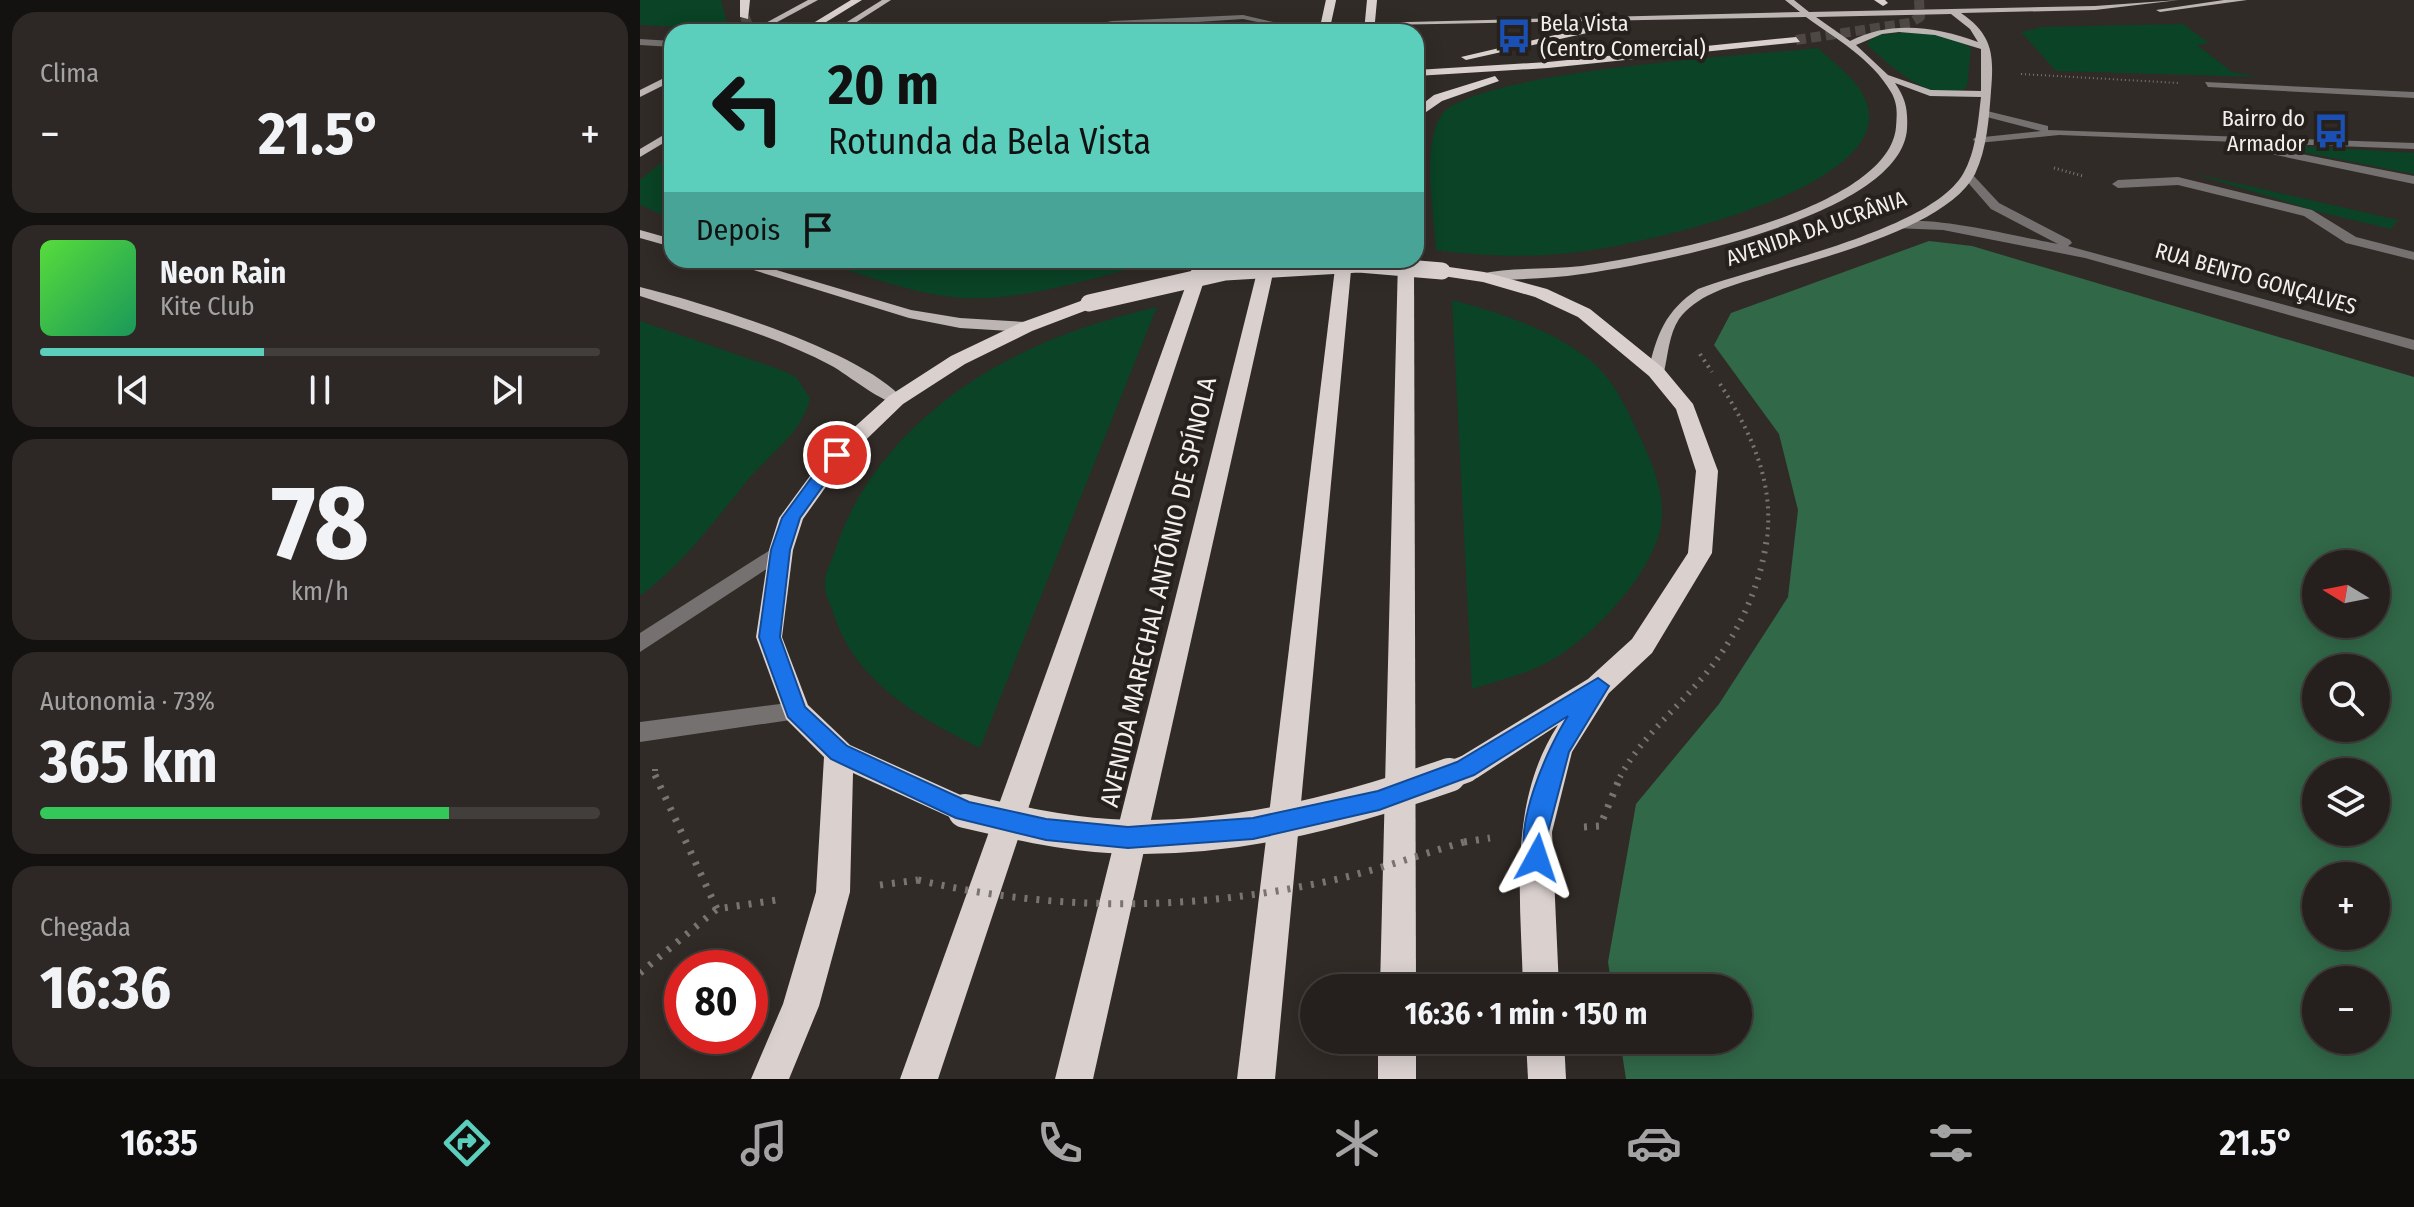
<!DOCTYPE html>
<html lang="pt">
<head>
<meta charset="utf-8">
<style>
	:root { --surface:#25201d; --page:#2d2826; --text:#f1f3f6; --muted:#a3a3a4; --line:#423e3b; --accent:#5bcebc }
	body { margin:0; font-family:"Fira Sans Condensed",sans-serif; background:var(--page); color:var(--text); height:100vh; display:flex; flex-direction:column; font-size:30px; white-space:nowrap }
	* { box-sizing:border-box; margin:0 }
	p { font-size:26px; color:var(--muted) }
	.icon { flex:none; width:44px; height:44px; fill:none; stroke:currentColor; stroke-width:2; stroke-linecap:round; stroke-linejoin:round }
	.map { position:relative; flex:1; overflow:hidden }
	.sheet { display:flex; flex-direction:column; gap:12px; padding:12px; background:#141210; width:640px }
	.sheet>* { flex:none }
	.banner { position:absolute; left:24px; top:24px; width:760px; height:244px; border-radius:24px; box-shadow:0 4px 20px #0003,0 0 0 2px var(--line); background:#5bcebc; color:#111; overflow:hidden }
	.needle { width:52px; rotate:280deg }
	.tools { position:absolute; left:1662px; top:550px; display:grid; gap:16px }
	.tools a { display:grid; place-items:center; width:88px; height:88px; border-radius:50%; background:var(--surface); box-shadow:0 4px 20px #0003,0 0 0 2px var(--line); font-size:40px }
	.speed { position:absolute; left:24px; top:950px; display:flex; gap:16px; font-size:40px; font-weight:700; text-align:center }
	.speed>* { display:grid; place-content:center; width:104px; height:104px; border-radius:50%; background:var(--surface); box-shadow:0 4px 20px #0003,0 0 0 2px var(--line); line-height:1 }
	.speed .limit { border:12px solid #d22; background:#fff; color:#111 }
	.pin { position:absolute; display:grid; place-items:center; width:68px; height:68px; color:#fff; margin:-34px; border:4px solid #fff; border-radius:50%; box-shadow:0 2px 8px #0007 }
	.me { position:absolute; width:88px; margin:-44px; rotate:5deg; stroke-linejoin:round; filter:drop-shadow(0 0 6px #0008) }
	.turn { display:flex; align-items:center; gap:28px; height:168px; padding:0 32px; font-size:36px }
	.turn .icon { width:104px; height:104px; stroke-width:2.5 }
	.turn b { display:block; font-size:56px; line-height:68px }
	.then { display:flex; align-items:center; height:76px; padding:0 32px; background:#0003; gap:16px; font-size:30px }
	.big { font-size:60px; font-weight:700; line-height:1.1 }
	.sheet .card { flex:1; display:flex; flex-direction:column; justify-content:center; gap:12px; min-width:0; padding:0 28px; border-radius:24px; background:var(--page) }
	.sheet .dial { align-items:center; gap:0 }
	.dial b { font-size:104px; line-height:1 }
	.song { display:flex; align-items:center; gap:24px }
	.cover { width:96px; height:96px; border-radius:12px; background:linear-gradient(135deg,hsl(110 70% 55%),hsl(150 70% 35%)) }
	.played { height:8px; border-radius:4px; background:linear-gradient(90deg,var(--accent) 40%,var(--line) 40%) }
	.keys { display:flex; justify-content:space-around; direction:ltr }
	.heat { display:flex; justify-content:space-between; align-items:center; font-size:44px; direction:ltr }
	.charge { height:12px; border-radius:6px; background:linear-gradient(90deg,#34c759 73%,var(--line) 0) }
	.trip { position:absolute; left:660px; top:974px; width:452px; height:80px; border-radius:40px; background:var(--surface); box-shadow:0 4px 20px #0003,0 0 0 2px var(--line); font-weight:700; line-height:80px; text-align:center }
	.menu { display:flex; height:128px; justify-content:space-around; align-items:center; background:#0f0d0c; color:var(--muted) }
	.menu .icon { width:56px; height:56px }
	.menu .current { color:var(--accent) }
	.menu b { font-size:36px; color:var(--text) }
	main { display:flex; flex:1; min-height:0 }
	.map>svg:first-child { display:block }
</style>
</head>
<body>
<main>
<section class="sheet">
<div class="card"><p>Clima</p>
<div class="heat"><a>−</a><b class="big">21.5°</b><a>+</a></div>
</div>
<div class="card">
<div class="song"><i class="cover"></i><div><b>Neon Rain</b><p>Kite Club</p></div></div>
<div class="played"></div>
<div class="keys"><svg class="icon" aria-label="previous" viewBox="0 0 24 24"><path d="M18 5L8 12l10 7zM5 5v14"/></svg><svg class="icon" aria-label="pause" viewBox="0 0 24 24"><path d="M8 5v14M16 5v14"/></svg><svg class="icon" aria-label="next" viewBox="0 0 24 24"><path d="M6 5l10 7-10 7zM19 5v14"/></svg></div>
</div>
<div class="card dial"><b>78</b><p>km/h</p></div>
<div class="card"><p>Autonomia · 73%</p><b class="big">365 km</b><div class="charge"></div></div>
<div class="card"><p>Chegada</p><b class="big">16:36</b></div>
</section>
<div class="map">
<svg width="1774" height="1079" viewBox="0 0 1774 1079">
	<rect width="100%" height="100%" fill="#312b27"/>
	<!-- green -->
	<g fill="#0a4326">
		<polygon points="0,0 81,0 87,24 63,28 0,25"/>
		<polygon points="1543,24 1569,43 1557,45 1592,72 1618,77 1416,71 1381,32 1402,27"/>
		<path d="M 1271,32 L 1301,35 L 1331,47 L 1327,87 C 1293,108 1250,65 1226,44 L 1237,35 Z"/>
		<path d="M 1178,48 C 1197,66 1227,86 1229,114 C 1235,194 990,248 929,253 C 885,258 840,256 796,250 C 794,213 782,150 800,117 C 826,71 1117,55 1178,48 Z"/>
		<polygon points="1643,145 1774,153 1774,174 1642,148"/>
		<polygon points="32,154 32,219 0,205 0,180"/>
		<polygon points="1552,173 1758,220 1751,229 1683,213"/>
		<path d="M 174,260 L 530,260 C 462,273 395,301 324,298 C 274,295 223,274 174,260 Z"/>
		<path d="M 812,300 C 860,313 906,327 946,357 C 973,377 986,407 1000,437 C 1012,462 1026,496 1021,525 C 1012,577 944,648 896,668 C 876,677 853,682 832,689 Z"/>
		<path d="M 517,307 L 340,748 C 278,717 215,682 193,612 C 190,604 184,592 185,583 C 185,572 193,559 196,548 C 223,464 296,396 374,357 C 420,333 467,319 517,307 Z"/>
		<path d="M 0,321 L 141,370 L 156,377 L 170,398 C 162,434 128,455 106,482 C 72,524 44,563 0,596 Z"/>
	</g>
	<!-- forest -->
	<path fill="#316848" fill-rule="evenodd" d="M 1289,241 L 1332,246 L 1774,377 L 1774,1079 L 986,1079 L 980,1040 L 1098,1040 L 1098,988 L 972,988 L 968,962 L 996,804 L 1079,704 L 1148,597 L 1158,510 L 1139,434 L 1074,345 L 1091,313 ZM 1676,564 L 1736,564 L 1736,624 L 1676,624 ZM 1676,668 L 1736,668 L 1736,728 L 1676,728 ZM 1676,772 L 1736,772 L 1736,832 L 1676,832 ZM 1676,876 L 1736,876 L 1736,936 L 1676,936 ZM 1736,980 L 1736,1040 L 1676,1040 L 1676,980 Z"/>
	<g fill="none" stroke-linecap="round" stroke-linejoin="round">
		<!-- highway-tunnel -->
		<g stroke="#4e4845" stroke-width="10" stroke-dasharray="10 5" stroke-linecap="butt">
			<polyline points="105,17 110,32"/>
			<polyline points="165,32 175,25"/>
			<polyline points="1156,40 1270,23 1280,17 1279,0"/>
		</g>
		<!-- path-far4 -->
		<polyline stroke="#797470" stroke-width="2" stroke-dasharray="1 3" stroke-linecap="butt" points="1381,74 1539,83"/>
		<!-- path-far3 -->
		<polyline stroke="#797470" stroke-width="3" stroke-dasharray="1 3" stroke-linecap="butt" points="1414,168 1443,176"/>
		<!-- path-far2 -->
		<g stroke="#797470" stroke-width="4" stroke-dasharray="2 5" stroke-linecap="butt">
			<polyline points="1060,354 1072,372"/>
			<path d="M 1080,384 C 1111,432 1134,481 1127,539"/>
		</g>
		<!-- path-far1 -->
		<g stroke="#797470" stroke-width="6" stroke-dasharray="2 7" stroke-linecap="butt">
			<polyline points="15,769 15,777"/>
			<path d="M 980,777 C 999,741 1029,716 1055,686 C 1093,645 1120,592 1127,537"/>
		</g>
		<!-- path -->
		<g stroke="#797470" stroke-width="7" stroke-dasharray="3 9" stroke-linecap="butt">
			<polyline points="15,775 77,909"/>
			<polyline points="944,827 960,826 981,775"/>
			<polyline points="824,842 850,838"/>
			<polyline points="240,885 278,880"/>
			<polyline points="0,973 77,909 143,899"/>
		</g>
		<!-- minor -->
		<g fill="#757170" fill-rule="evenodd">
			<polygon points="603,15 650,26 646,28 603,19 422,31 472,21"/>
			<polygon points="0,39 32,41 32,47 0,45"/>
			<polygon points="1565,82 1774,92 1774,98 1568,87"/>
			<polygon points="1343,110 1408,126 1408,130 1774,143 1774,149 1419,135 1338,143 1333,140 1334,138 1401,131 1339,115"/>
			<polygon points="1616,145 1774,176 1774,184 1612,150 1612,146"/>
			<path d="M 1324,174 L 1332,174 L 1359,203 L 1430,240 L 1432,243 L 1428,246 L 1774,340 L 1774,350 L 1445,258 L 1303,230 L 1254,228 L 1253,225 C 1273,210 1388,239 1418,244 L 1351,209 L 1324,178 Z"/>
			<polygon points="1538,177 1672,210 1716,237 1774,252 1774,260 1706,243 1664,216 1538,185 1478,188 1472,184 1478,180"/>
			<polygon points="141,543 151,550 148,555 0,652 0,633"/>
			<polygon points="156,702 164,704 168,711 164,718 0,742 0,722"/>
		</g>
		<!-- major -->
		<g fill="#bdb5b4" fill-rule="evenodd">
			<polygon points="168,0 178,0 119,32 109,32"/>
			<polygon points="242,0 251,0 201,32 191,32"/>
			<path d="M 1145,0 L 1154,0 L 1169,12 L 1455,6 L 1539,0 L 1455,10 L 1321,13 C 1353,35 1354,55 1351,91 C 1349,118 1347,149 1335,174 C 1306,230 1170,260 1113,279 C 1086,287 1056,296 1039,319 C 1029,334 1028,355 1024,372 L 1016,377 L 1008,372 C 1017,334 1025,311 1058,289 C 1121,265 1290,231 1323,174 C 1336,152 1338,122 1341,97 L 1290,96 L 1255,83 C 1266,99 1268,110 1267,129 C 1261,217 1013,264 942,274 C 909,279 876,279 844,281 L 839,280 L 839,274 C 872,267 908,270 942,266 C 1012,256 1249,212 1256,127 C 1257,114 1258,104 1251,92 C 1232,59 1195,38 1166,17 L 377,32 L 1160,12 ZM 1311,14 L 1330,29 L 1338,42 C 1297,27 1251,20 1210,41 L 1176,17 ZM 1259,32 L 1295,35 L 1341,49 L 1341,91 L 1291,90 L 1248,75 L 1216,45 L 1242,34 Z"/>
			<polygon points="1584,0 1607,0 1520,12 1516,10"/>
			<polygon points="32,74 32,81 0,97 0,90"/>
			<polygon points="32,130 32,138 0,157 0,149"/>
			<polygon points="0,230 32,239 32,247 0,238"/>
			<polygon points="81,260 103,260 271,310 320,318 386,322 394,327 386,332 320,328 269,318"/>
			<path d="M 0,287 C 64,303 223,351 264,400 L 262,404 C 247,407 208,375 192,366 C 132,334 65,317 0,296 Z"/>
		</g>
		<!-- highway -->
		<g fill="#dad1cf" fill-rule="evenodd">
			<polygon points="100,0 110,0 108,19 100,17"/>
			<polygon points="211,0 222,0 178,27 170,25"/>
			<polygon points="1234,0 1245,0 1248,3 1243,6"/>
			<polygon points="971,22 974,27 826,60 821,57"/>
			<polygon points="1156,37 1160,42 908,68 776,76 776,70 908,62"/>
			<polygon points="855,76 859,81 802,101 776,119 776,109 794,95"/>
			<polygon points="555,260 571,260 298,1079 260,1079"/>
			<polygon points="620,260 636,260 453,1079 415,1079"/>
			<polygon points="696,260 712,260 635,1079 597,1079"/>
			<polygon points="758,260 774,260 776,988 740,988"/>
			<path d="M 802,266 L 844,272 L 907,289 L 950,309 L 1023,368 L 1053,404 L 1078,471 L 1072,553 L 1012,653 L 969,693 L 932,752 L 912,832 L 919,988 L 883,988 C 881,900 867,803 918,725 L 837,778 L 826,781 L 815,778 L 811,769 L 815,760 L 948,679 L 992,639 L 1048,553 L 1056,471 L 1036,409 L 1009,376 L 938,317 L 895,297 L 843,282 L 796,275 L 794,271 Z"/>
			<polygon points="449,298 458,303 455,307 392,331 325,364 263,404 205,460 163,519 153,550 142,637 168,705 210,745 336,802 341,811 336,820 325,824 213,773 210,892 179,1006 149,1079 111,1079 143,1004 176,892 184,757 146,719 116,637 129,550 139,518 189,450 249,396 311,356 380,323"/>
			<rect x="738" y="1040" width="38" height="39"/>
			<polygon points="886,1040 924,1040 926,1079 888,1079"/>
		</g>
		<!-- path-bridge -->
		<path stroke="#797470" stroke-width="7" stroke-dasharray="3 9" stroke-linecap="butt" d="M 278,880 C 415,912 551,911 689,881 C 735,871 779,855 824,842"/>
		<!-- highway-bridge-far3 -->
		<g stroke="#dad1cf" stroke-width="10">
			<polyline points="684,32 691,0"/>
			<polyline points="729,32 732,0"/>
		</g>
		<!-- highway-bridge-far2 -->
		<polyline stroke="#dad1cf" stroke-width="17" points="449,303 585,272 719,264 802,271"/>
		<!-- highway-bridge-far1 -->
		<polyline stroke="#dad1cf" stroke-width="27" points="804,777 826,769"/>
		<!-- highway-bridge -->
		<path stroke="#dad1cf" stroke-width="34" d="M 325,811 C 372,822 420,833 469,836 C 586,843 700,813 809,775"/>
	</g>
	<!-- route -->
	<path fill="#1a73e8" stroke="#114b97" stroke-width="2" d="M 197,450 L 205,455 L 160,518 L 150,550 L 140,637 L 165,707 L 207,746 L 329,802 L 406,819 L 488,827 L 613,818 L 738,791 L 817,762 L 958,678 L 969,686 L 929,752 L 908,832 L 909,858 L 905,865 L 897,869 L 888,865 C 871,829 908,747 928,716 L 834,775 L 739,810 L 613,839 L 488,848 L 406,840 L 316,818 L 191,759 L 148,717 L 119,637 L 131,550 L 142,518 L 191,451 Z"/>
	<!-- icons -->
	<defs>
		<g id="bus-bare" transform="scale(2.76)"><path d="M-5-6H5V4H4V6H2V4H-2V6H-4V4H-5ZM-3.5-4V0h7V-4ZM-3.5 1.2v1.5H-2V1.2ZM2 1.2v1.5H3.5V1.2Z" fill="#1a4fb4" stroke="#27211e" stroke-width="2.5" paint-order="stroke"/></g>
	</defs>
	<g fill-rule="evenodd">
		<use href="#bus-bare" x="874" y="36"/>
		<use href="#bus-bare" x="1691" y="131"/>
	</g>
	<g text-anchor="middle" stroke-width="8" stroke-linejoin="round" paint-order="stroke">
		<!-- far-poi labels -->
		<g font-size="22" fill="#f3efed" stroke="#27211e" text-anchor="start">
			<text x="900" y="31">Bela Vista<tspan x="900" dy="25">(Centro Comercial)</tspan></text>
			<text x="1665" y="126" text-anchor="end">Bairro do<tspan x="1665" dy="25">Armador</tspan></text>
		</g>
		<!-- far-street labels -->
		<g font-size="22" fill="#f3efed" stroke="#27211e">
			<text transform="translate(1176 228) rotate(-19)" y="8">AVENIDA DA UCRÂNIA</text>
			<text transform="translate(1616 278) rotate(16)" y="8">RUA BENTO GONÇALVES</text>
		</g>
		<!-- street labels -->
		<g font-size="26" fill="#f3efed" stroke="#27211e">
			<text transform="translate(518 592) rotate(-77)" y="9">AVENIDA MARECHAL ANTÓNIO DE SPÍNOLA</text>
		</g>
	</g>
</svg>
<div class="tools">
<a><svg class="needle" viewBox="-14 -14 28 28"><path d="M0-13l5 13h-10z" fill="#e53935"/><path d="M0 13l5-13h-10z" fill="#a3a3a4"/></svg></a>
<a><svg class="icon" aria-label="search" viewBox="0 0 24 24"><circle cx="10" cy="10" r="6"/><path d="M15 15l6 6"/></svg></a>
<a><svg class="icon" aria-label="layers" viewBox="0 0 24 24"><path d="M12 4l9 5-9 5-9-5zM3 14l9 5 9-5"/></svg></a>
<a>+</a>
<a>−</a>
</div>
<div class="speed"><div class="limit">80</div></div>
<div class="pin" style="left:197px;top:455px;background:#d93025"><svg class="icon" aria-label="arrive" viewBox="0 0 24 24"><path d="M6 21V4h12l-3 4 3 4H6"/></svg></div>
<svg class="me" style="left:897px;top:858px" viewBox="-20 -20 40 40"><path d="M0-17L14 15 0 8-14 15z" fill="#1a73e8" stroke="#fff" stroke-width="4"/></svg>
<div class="trip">16:36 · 1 min · 150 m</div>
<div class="banner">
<div class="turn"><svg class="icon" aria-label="left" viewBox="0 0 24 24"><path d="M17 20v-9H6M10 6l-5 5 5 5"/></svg><div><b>20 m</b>Rotunda da Bela Vista</div></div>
<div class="then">Depois<svg class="icon" aria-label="arrive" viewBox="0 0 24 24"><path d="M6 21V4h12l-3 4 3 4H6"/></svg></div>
</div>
</div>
</main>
<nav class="menu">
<b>16:35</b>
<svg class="icon current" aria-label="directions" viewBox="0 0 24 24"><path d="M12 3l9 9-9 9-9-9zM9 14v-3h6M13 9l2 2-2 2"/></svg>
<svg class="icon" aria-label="music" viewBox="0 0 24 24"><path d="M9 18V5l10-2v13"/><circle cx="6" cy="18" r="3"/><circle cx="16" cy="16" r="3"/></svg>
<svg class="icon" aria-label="phone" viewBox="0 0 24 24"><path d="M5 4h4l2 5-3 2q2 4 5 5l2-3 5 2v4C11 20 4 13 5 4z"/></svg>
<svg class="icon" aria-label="climate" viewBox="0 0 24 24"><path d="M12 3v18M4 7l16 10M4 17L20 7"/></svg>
<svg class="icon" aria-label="car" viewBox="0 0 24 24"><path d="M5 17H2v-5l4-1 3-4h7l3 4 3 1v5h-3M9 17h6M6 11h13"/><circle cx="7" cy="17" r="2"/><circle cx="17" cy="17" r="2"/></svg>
<svg class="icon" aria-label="filters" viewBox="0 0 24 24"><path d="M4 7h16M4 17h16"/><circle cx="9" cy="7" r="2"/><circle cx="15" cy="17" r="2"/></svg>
<b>21.5°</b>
</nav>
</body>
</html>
